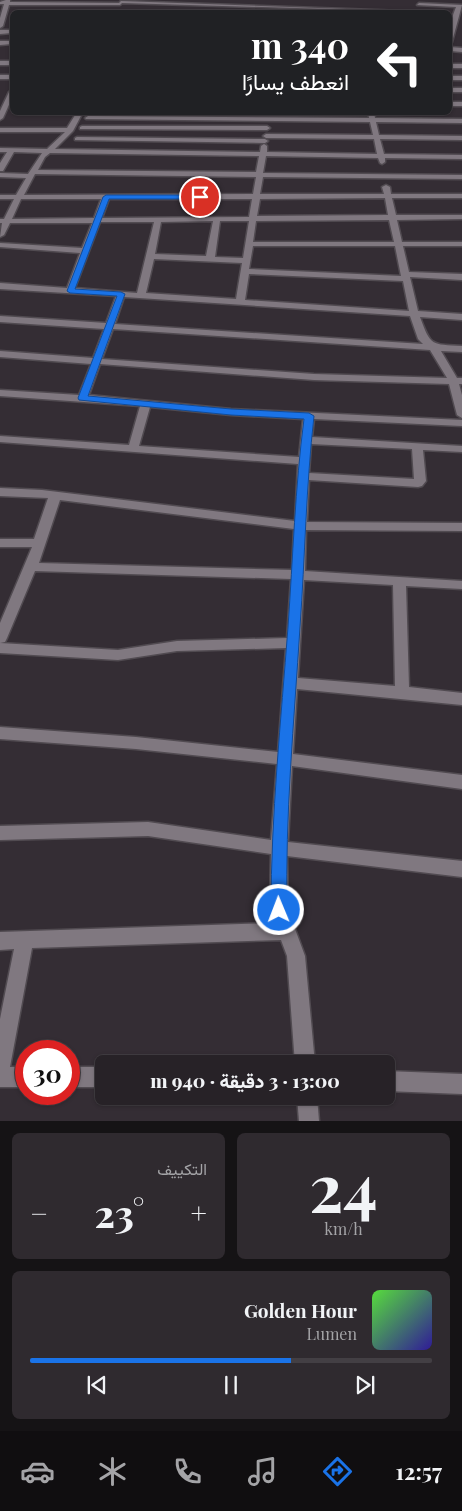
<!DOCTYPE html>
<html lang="ar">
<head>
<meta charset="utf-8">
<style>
	:root { --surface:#272227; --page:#2f2a2f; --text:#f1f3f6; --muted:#a4a4a7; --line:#433f44; --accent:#1a73e8 }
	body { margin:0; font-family:"Playfair Display",Vazirmatn,serif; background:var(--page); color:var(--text); direction:rtl; height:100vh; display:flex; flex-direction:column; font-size:19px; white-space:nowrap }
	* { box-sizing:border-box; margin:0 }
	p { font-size:16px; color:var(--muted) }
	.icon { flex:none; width:28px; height:28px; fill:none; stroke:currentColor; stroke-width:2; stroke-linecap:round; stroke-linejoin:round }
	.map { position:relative; height:1121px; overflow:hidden; direction:ltr }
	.sheet { display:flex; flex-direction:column; gap:12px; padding:12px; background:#151315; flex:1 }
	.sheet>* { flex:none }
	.top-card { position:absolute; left:10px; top:10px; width:442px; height:105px; border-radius:8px; box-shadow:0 1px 4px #0004,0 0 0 1px var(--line); direction:rtl; background:#202124; color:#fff; overflow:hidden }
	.speed { position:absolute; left:15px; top:1040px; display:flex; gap:10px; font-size:25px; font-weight:700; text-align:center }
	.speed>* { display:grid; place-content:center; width:65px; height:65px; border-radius:50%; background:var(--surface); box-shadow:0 1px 4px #0004,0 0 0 1px var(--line); line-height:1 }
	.speed .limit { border:8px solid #d22; background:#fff; color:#111 }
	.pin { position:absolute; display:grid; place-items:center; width:42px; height:42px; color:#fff; margin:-21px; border:2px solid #fff; border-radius:50%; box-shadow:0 1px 5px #0007 }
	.me { position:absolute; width:55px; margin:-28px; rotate:359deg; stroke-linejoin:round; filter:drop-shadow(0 0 4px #0008) }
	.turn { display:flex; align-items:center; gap:18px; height:105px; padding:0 20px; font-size:22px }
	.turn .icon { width:65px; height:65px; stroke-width:2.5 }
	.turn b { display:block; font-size:35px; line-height:42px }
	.big { font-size:38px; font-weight:800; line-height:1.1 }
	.sheet .tile { flex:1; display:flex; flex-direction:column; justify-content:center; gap:8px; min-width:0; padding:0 18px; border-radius:8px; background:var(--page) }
	.sheet .dial { align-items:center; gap:0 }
	.dial b { font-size:65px; line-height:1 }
	.song { display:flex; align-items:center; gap:15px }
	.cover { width:60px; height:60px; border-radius:8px; background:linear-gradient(135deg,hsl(110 70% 55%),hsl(250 70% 35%)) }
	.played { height:5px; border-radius:2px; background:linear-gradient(90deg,var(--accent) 65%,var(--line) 65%) }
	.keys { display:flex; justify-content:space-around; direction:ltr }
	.heat { display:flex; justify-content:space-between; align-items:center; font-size:28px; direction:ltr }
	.sheet .tiles { flex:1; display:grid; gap:12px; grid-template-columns:1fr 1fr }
	.tile:last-child { grid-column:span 2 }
	.trip { position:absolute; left:95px; top:1055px; width:300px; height:50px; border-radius:8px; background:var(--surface); box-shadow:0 1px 4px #0004,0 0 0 1px var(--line); font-weight:800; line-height:50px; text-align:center; direction:rtl }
	.dock { display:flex; height:80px; justify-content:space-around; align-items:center; background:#100e10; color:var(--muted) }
	.dock .icon { width:35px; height:35px }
	.dock .current { color:var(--accent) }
	.dock b { font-size:22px; color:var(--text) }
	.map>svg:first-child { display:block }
</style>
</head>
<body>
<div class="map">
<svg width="462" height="1121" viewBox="0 0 462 1121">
	<rect width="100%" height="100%" fill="#342d34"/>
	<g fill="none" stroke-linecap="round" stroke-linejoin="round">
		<!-- minor casing -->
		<g stroke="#514b51" stroke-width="3">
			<g id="minor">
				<polygon points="6,0 10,0 10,2 119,3 121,1 432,12 122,3 120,5 9,5 3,26 0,28 0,18 4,4 0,4 0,2"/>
				<polygon points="419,3 462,5 452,42 450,43 450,23 456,7 417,5"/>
				<polygon points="0,30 12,30 12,33 0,34"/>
				<polygon points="0,41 12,41 12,44 0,45"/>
				<polygon points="450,47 462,48 462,52 450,51"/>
				<rect x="0" y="61" width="12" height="4"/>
				<rect x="450" y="64" width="12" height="4"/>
				<rect x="0" y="75" width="12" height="4"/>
				<rect x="450" y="76" width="12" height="4"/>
				<rect x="450" y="88" width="12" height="4"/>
				<polygon points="12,90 12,98 3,118 0,120 0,111 9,92"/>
				<rect x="450" y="102" width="12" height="4"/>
				<path d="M 77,112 L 83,112 L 73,131 L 55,149 L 260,152 L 261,146 L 264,144 L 267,146 L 267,152 L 377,154 L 374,139 L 266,138 L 263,136 L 266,134 L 373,135 L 370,122 L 86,119 L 85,118 L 88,116 L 369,118 L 368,112 L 374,112 L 375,118 L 462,119 L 462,123 L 376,122 L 379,135 L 462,136 L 462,140 L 380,139 L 384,154 L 462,155 L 462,159 L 385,158 L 385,162 L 382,164 L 380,163 L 378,158 L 266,156 L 263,173 L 462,175 L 462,179 L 263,177 L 260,194 L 384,194 L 382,187 L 386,185 L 390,187 L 391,194 L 462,194 L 462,198 L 392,198 L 396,215 L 462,215 L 462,219 L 397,220 L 402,242 L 462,242 L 462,246 L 403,246 L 409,272 L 462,274 L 462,280 L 410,277 L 418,311 L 462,314 L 462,320 L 420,317 C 431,347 431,344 462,346 L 462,352 L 441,351 L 457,378 L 462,378 L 462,384 L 459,384 L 462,395 L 462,418 L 457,415 L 449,384 L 314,380 L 100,364 L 89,395 L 231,409 L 462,420 L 462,426 L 314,419 L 312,437 L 462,446 L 462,452 L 423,450 L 426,481 L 422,486 L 418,487 L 309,480 L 307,522 L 462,523 L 462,531 L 306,530 L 305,571 L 462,581 L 462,589 L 406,586 L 409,687 L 462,693 L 462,705 L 297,689 L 293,754 L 462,775 L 462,789 L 292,766 L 288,842 L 462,861 L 462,877 L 287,856 L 288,910 L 305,956 L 315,1064 L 295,1064 L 287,956 L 281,940 L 32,948 L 10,1067 L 26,1067 L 26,1087 L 0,1087 L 0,1019 L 14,949 L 0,950 L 0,932 L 275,923 L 270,910 L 271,854 L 148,836 L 0,840 L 0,826 L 148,822 L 271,840 L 277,764 L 136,749 L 0,739 L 0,727 L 136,737 L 278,752 L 286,648 L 177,651 L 118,660 L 0,653 L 0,623 L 32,547 L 0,547 L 0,539 L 34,539 L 48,498 L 0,496 L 0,488 L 42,490 L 295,521 L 298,464 L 0,442 L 0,436 L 129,445 L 140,406 L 0,396 L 0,390 L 79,395 L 91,364 L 0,357 L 0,351 L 93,358 L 104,329 L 0,322 L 0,316 L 106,323 L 116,296 L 0,289 L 0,283 L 67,288 L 80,253 L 0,247 L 0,243 L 82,248 L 92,223 L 10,223 L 4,235 L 0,237 L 2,223 L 0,223 L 0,219 L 4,219 L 14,199 L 0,199 L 0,195 L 16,195 L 26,178 L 0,177 L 0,173 L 28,174 L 42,153 L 14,152 L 3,171 L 0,171 L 0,163 L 7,152 L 0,152 L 0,148 L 47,149 L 65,132 L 0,132 L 0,128 L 67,128 ZM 50,153 L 259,156 L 256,172 L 38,170 L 45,157 ZM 35,174 L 256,177 L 253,194 L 24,195 ZM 385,198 L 388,215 L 257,216 L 260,199 ZM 21,199 L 101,199 L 94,218 L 12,219 ZM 109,199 L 252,199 L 249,217 L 102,218 ZM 389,220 L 394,242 L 253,242 L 256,221 ZM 213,221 L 206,256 L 155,254 L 161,222 ZM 220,221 L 249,221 L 243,258 L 215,257 ZM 100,222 L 154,222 L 137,293 L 75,288 ZM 253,246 L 395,246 L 401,276 L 249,269 ZM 154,259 L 242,263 L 236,299 L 146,293 ZM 249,274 L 403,281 L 409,311 L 245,300 ZM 124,297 L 410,316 L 418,339 L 423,344 L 115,324 ZM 113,329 L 430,350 L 447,378 L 314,374 L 102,359 ZM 150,407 L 231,415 L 303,419 L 299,457 L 139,446 ZM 311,444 L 412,449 L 414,479 L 309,473 ZM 60,500 L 294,529 L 292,570 L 39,563 ZM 35,571 L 291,579 L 287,638 L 177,641 L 118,650 L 0,643 L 5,642 L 7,638 ZM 304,580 L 393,585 L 395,686 L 298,678 Z"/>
				<polygon points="82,126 267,126 270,128 267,130 80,129 80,127"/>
				<polygon points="77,137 265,139 268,141 265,143 75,140 75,138"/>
				<rect x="69" y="1067" width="35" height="20"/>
				<polygon points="386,1071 462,1074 462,1094 386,1091"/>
				<polygon points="297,1096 317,1096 319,1121 299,1121"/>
			</g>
		</g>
		<!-- minor -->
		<use href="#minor" fill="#807880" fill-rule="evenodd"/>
	</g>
	<!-- route -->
	<path fill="#1a73e8" stroke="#114b97" d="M 106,195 L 200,195 L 204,197 L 200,199 L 109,199 L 75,289 L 121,292 L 125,294 L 88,396 L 231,409 L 309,413 L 314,416 C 306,486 305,557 300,627 C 294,722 285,816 287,910 L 285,916 L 279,918 L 274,916 L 271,910 C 271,815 281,721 288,627 C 293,557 295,488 304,419 L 231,415 L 79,400 L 78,398 L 117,296 L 70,293 L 67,291 L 103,197 Z"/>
</svg>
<div class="speed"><div class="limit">30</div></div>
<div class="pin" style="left:200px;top:197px;background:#d93025"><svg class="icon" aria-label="arrive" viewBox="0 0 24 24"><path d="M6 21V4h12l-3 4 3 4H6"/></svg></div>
<svg class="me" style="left:279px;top:910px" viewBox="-20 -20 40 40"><circle r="17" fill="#1a73e8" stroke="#fff" stroke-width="3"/><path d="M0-11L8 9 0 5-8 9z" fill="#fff"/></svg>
<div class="trip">13:00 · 3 دقيقة · 940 m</div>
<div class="top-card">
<div class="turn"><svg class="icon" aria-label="left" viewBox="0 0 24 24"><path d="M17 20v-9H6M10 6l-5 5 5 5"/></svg><div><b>340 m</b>انعطف يسارًا</div></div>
</div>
</div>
<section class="sheet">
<div class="tiles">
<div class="tile dial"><b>24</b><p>km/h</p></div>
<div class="tile"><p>التكييف</p>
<div class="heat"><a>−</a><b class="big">23°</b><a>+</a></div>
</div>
<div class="tile">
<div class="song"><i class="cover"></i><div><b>Golden Hour</b><p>Lumen</p></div></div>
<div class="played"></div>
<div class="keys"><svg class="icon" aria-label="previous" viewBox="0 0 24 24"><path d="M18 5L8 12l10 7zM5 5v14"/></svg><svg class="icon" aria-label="pause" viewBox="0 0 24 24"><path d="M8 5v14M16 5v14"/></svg><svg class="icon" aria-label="next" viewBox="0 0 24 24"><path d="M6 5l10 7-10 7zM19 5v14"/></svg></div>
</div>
</div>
</section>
<nav class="dock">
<b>12:57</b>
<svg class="icon current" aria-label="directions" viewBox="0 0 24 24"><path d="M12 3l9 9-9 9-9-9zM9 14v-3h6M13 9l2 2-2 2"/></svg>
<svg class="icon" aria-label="music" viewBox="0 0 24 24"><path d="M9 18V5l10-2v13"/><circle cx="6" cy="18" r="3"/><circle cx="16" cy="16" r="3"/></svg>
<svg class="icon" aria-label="phone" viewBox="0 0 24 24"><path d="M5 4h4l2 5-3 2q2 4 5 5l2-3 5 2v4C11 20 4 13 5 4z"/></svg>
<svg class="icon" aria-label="climate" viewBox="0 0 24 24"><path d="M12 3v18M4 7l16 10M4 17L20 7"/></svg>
<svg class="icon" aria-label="car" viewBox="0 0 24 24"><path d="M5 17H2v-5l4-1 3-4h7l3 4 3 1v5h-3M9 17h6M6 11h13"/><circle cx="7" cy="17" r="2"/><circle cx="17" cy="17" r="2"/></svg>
</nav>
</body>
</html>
